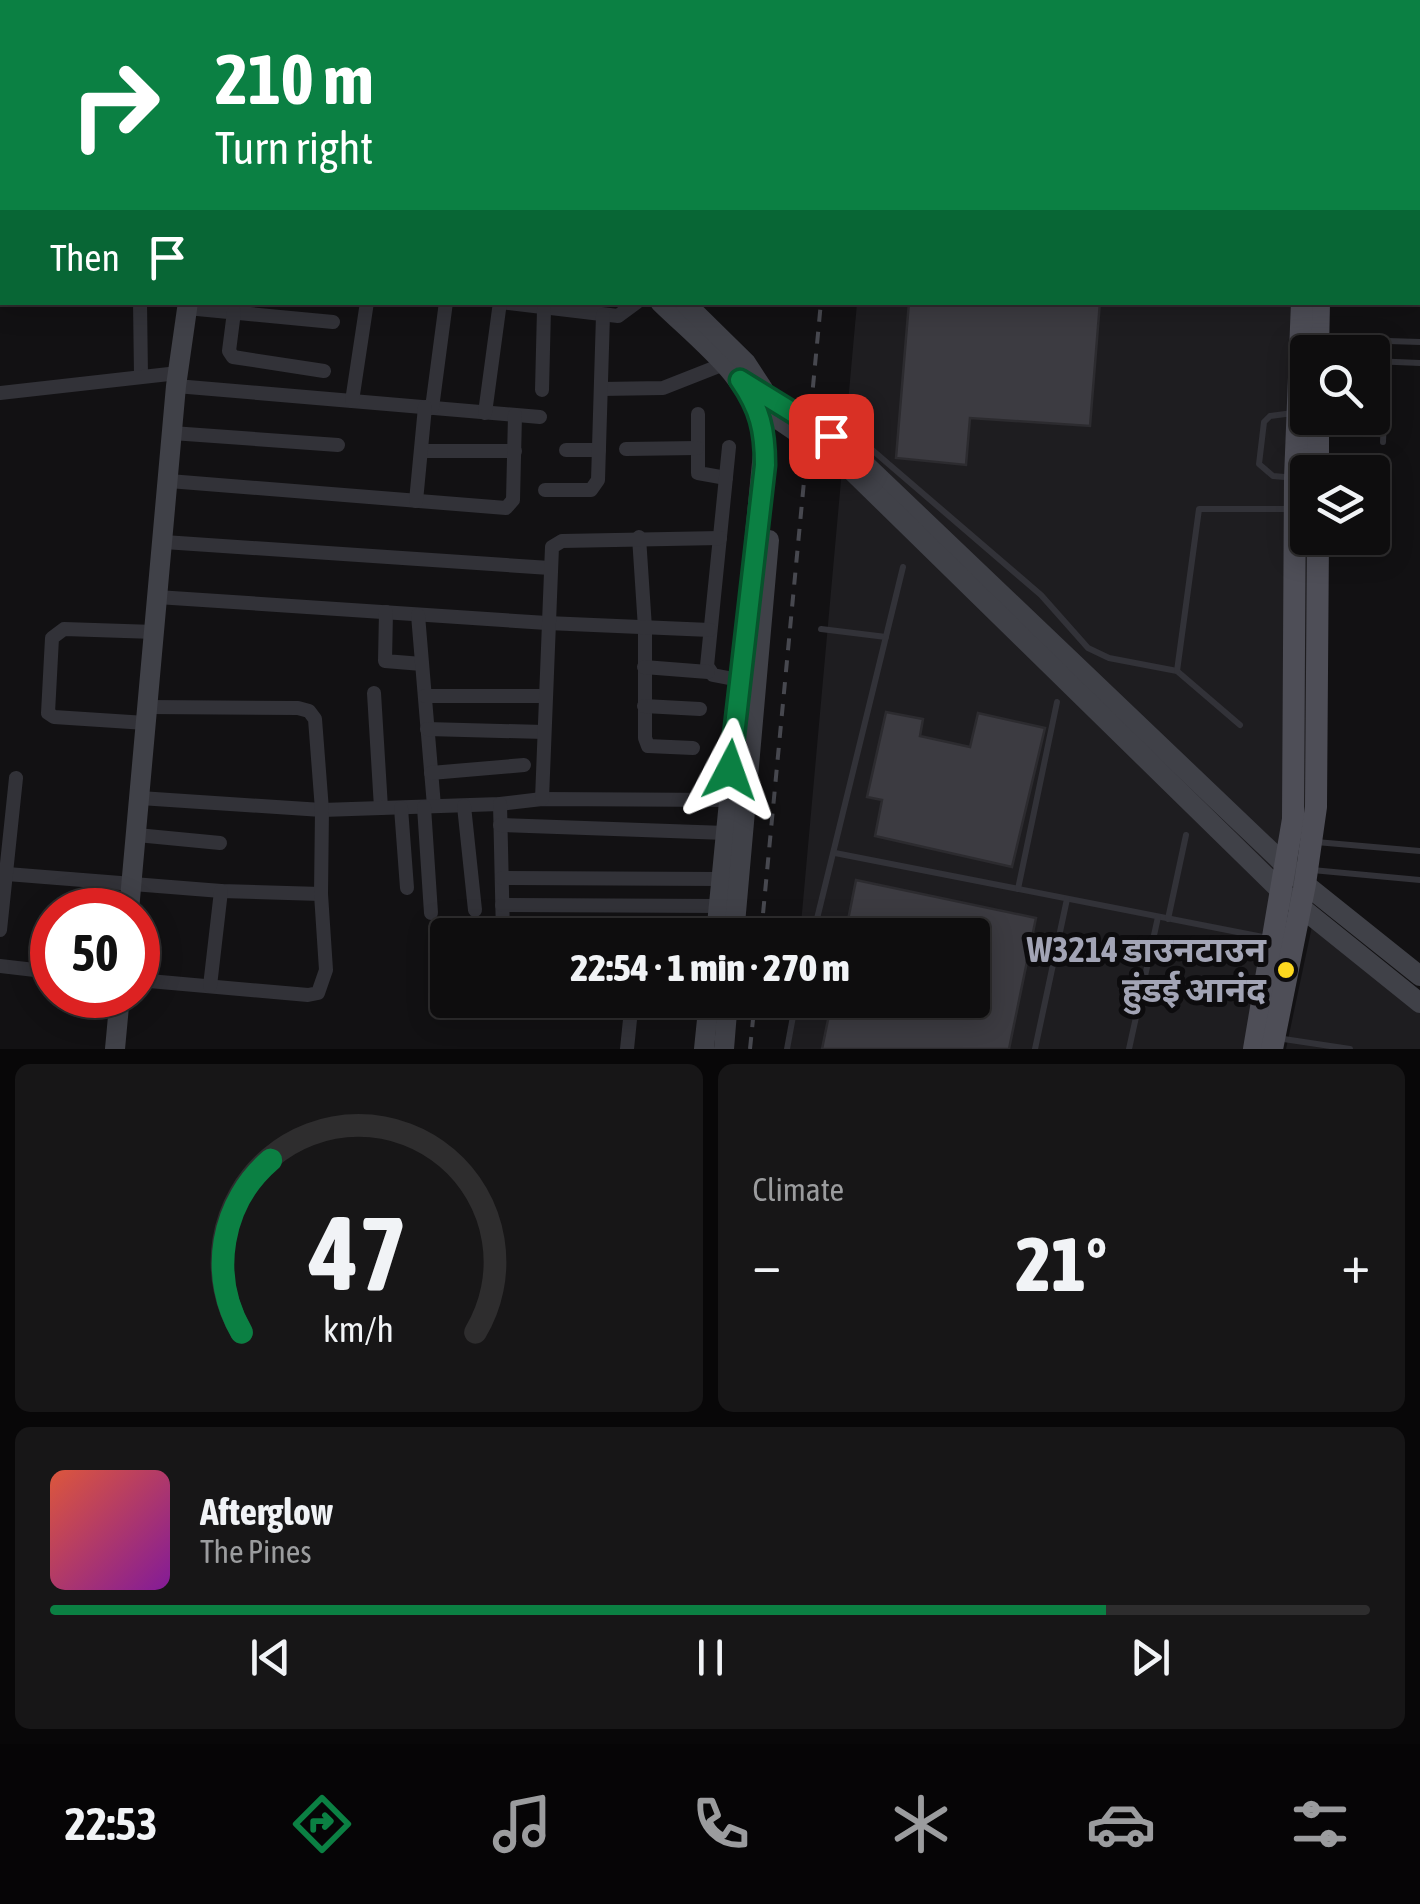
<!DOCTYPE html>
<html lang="en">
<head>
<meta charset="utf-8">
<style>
	:root { --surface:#0e0d0e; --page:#171617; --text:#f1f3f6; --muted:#9b9c9e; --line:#2e2d2e; --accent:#0b8043 }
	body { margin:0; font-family:"Asap Condensed","Noto Sans Devanagari",sans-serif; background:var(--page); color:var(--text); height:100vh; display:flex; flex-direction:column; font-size:38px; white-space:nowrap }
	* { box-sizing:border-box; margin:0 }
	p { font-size:32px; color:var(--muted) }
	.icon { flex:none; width:55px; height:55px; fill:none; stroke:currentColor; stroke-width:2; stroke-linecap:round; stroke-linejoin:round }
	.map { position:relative; height:1049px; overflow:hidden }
	.panel { display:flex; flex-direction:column; gap:15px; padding:15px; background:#080708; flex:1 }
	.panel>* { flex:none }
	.guide { position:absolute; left:0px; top:0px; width:1420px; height:305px; box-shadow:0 5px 25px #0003,0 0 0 2px var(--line); background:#0b8043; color:#fff; overflow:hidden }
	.controls { position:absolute; left:1290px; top:335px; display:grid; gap:20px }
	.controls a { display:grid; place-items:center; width:100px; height:100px; border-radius:10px; background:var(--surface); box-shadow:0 5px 25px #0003,0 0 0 2px var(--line); font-size:50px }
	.speed { position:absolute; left:30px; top:888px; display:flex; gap:20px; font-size:50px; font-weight:700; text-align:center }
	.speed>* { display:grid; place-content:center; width:130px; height:130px; border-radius:50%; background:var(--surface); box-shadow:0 5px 25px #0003,0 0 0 2px var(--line); line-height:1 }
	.speed .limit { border:15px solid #d22; background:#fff; color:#111 }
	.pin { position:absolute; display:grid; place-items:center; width:85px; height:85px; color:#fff; margin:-42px; border-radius:20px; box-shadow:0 5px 15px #0006 }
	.me { position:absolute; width:110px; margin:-55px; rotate:4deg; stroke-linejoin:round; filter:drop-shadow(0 0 8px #0008) }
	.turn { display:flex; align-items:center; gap:35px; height:210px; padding:0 50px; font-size:45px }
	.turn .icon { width:130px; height:130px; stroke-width:2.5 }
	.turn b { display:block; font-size:70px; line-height:85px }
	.then { display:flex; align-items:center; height:95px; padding:0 50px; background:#0003; gap:20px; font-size:38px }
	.big { font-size:75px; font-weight:800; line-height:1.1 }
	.panel .card { flex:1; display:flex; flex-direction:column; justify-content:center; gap:15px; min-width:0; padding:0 35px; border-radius:15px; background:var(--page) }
	.panel .dial { align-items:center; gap:0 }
	.dial svg { height:260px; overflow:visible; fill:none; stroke:var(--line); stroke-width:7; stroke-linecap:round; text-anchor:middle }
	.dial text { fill:var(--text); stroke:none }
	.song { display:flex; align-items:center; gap:30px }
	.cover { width:120px; height:120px; border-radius:15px; background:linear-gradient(135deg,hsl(10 70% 55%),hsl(290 70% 35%)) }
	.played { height:10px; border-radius:5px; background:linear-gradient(90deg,var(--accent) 80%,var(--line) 80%) }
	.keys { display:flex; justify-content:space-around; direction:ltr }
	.heat { display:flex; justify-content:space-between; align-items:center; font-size:55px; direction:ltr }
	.panel .tiles { flex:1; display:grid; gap:15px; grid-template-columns:1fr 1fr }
	.card:last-child { grid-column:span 2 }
	.trip { position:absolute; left:430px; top:918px; width:560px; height:100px; border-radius:10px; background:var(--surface); box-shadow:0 5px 25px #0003,0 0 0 2px var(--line); font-weight:800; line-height:100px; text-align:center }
	.menu { display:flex; height:160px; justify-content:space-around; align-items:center; background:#060506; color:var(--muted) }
	.menu .icon { width:70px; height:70px }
	.menu .selected { color:var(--accent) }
	.menu b { font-size:45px; color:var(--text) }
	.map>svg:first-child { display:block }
</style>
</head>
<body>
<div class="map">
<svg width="1420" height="1049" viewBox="0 0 1420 1049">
	<rect width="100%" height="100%" fill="#121113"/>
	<!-- built -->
	<g fill="#1e1d20">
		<polygon points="882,0 1319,0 882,2"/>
		<polygon points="857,303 1315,303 1308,352 1307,812 1261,1049 788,1049 793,1000 972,1000 972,935 800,935"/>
		<polygon points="1314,917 1420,1008 1420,1049 1286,1049"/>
	</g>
	<!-- building -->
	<g fill="#3c3b41" stroke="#2c2b2f" stroke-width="2.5">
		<polygon points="909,302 1100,302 1090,426 970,418 966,465 896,458"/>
		<polygon points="886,712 923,719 920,736 970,747 978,713 1045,728 1012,867 875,836 882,800 867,797"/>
		<polygon points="856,880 1036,918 1009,1049 822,1049 832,1000 972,1000 972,935 845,935"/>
	</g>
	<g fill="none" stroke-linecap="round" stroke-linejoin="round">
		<!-- lane -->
		<g stroke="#323238" stroke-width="6">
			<polyline points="1418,99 1420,99"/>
			<polyline points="1325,339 1420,342"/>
			<polyline points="1372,361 1420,363"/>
			<polyline points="1293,413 1270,416 1264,422 1259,464 1273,476 1308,479"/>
			<polyline points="842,424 1041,595 1088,648 1109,658 1177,671 1240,725"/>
			<polyline points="1383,442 1386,362"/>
			<polyline points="821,629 886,637"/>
			<polyline points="1177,671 1199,509 1289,509"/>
			<polyline points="1316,842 1420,851"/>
			<polyline points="835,853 1268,938"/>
			<polyline points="1312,870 1420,880"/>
			<polyline points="1018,889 1057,702"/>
			<polyline points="1168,919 1186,835"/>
			<polyline points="813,935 903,567"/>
			<polyline points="1277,1038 1350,1049"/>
			<polyline points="787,1049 796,1000"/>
			<polyline points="1035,1049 1067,899"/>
			<polyline points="1129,1049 1158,917"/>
		</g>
		<!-- street -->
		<g stroke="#323238" stroke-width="14">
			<polyline points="7,2 7,0"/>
			<polyline points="48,2 48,0"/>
			<polyline points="94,2 94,0"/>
			<polyline points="154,2 155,0"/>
			<polyline points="211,2 212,0"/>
			<polyline points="278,2 278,0"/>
			<polyline points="0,19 2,16"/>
			<polyline points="0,129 2,129"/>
			<polyline points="140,302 141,376"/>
			<polyline points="501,302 618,316 637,302"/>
			<polyline points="187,308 333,322"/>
			<polyline points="234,312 229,351 233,357 324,371"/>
			<polyline points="176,386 540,417"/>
			<polyline points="601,389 663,388 724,364"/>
			<polyline points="542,390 544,309"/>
			<polyline points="0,393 178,373"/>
			<polyline points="352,401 367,302"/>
			<polyline points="432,408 446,302"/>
			<polyline points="485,413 500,302"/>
			<polyline points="698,414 698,473 726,478"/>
			<polyline points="172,433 338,445"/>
			<polyline points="729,447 707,666 713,675 739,680"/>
			<polyline points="626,449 697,448"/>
			<polyline points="566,450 599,450"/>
			<polyline points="421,451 515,451"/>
			<polyline points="169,481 506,508 513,500 515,415"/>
			<polyline points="545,490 591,490 598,480 603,315"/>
			<polyline points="416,501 425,407"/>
			<polyline points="639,537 645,628 645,738 648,746 693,748"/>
			<polyline points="164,542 550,568"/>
			<polyline points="157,597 547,623 710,630"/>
			<polyline points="386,612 385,661 422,664"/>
			<polyline points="418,615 434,806"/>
			<polyline points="644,667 708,672"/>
			<polyline points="374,693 381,808"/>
			<polyline points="425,696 544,696"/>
			<polyline points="644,706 700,709"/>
			<polyline points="146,723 54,717 48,713 52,638 64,629 155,632"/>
			<polyline points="427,729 544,732"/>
			<polyline points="431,773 524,765"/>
			<polyline points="140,798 322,810 500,804 542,799 728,800"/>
			<polyline points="542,799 552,547 562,541 720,538"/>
			<polyline points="500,804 503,935"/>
			<polyline points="464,806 475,910"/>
			<polyline points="424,807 431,913"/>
			<polyline points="401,808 407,888"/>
			<polyline points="500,825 726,833"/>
			<polyline points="137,835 220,843"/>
			<polyline points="7,874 221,891 321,894"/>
			<polyline points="502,878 722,879"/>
			<polyline points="502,905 719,906"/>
			<polyline points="0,930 16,778"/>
			<polyline points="0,966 52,972"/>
			<polyline points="138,980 308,995 318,993 326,970 321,894 322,810 315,719 309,711 298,708 147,707"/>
			<polyline points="210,986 221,891"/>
			<polyline points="627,1049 632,1000"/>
		</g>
		<!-- secondary -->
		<g stroke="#404148" stroke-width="20">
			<polyline points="329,0 332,2"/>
			<polyline points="361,0 364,2"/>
			<polyline points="244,2 245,0"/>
			<path d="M 660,302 C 701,342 748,376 765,432 L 716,935"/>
			<polyline points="684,302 746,363 763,389"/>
			<polyline points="740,380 810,421 851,451 1305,884 1420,976"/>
			<polyline points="757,405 848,467 1282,892 1420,1003"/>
			<polyline points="129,910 176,386 188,302"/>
			<polyline points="734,935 769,540"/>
			<polyline points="115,1049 120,995"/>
			<polyline points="704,1049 709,1000"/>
			<polyline points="724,1049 728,1000"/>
		</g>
		<!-- primary -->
		<g stroke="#4e4e57" stroke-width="22">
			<polyline points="1312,2 1313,0"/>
			<polyline points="1318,352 1319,302"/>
			<polyline points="1318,472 1318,418"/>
			<polyline points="1254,1049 1293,819 1295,478 1302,302"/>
			<polyline points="1272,1049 1305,884 1316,807 1318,538"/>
		</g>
		<!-- rail -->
		<g stroke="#47484f" stroke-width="4" stroke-dasharray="12 10" stroke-linecap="butt">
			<polyline points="850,2 850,0"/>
			<polyline points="761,935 821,302"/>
			<polyline points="750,1049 755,1000"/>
		</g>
	</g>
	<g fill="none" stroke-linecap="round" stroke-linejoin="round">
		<!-- route casing -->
		<g stroke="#07532c" stroke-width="25">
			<path id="route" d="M 730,770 L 765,465 C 765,430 760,409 740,380 L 831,436"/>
		</g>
		<!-- route -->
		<use href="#route" stroke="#0b8043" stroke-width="18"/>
	</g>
	<!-- markers -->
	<circle fill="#fdd81f" stroke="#0d0c0e" stroke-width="4" cx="1286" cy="970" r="10"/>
	<g text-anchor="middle" stroke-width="10" stroke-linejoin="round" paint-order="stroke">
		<!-- poi labels -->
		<g font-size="35" font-weight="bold" fill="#a2a4b5" stroke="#0d0c0e" text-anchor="end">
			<text x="1266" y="962">W3214 डाउनटाउन<tspan x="1266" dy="40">हुंडई आनंद</tspan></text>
		</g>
	</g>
</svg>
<div class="controls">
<a><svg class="icon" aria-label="search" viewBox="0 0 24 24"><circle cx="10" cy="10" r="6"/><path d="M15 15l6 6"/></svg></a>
<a><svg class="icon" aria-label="layers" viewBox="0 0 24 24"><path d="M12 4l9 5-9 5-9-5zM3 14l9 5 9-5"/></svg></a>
</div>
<div class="speed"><div class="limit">50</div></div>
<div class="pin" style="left:831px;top:436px;background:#d93025"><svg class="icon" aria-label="arrive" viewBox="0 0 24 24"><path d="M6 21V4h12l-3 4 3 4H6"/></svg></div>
<svg class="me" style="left:730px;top:770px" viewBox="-20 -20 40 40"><path d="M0-17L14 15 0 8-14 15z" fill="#0b8043" stroke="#fff" stroke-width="4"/></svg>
<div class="trip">22:54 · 1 min · 270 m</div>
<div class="guide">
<div class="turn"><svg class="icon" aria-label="right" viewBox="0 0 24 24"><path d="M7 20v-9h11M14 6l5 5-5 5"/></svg><div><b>210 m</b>Turn right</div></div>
<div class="then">Then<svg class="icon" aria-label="arrive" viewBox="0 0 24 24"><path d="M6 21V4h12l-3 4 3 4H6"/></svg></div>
</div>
</div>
<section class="panel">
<div class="tiles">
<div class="card dial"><svg viewBox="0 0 100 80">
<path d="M14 69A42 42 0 1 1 86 69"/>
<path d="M14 69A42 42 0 0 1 23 16" stroke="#0b8043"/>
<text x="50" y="56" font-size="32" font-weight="700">47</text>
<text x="50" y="72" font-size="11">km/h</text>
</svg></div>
<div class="card"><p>Climate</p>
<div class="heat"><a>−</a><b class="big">21°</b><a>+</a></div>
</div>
<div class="card">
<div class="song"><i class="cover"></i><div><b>Afterglow</b><p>The Pines</p></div></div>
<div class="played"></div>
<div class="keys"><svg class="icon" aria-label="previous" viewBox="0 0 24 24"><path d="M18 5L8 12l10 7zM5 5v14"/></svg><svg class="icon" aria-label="pause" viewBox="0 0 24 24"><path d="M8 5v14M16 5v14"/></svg><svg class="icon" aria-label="next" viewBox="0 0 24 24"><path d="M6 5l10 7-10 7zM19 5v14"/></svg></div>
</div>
</div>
</section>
<nav class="menu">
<b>22:53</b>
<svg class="icon selected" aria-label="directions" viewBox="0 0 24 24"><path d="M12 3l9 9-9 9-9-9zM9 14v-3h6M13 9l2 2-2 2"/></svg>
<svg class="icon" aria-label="music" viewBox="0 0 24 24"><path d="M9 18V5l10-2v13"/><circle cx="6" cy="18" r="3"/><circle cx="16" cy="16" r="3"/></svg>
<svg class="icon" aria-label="phone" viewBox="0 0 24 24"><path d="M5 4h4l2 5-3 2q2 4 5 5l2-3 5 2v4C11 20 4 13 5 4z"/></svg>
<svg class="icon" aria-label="climate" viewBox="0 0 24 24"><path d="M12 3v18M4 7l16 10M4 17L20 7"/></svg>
<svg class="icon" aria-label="car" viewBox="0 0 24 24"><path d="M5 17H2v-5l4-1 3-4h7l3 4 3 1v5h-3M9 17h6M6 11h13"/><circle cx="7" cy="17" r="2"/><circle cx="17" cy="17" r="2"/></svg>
<svg class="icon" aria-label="filters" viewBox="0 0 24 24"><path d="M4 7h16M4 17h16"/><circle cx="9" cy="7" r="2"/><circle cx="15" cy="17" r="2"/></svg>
</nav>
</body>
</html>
